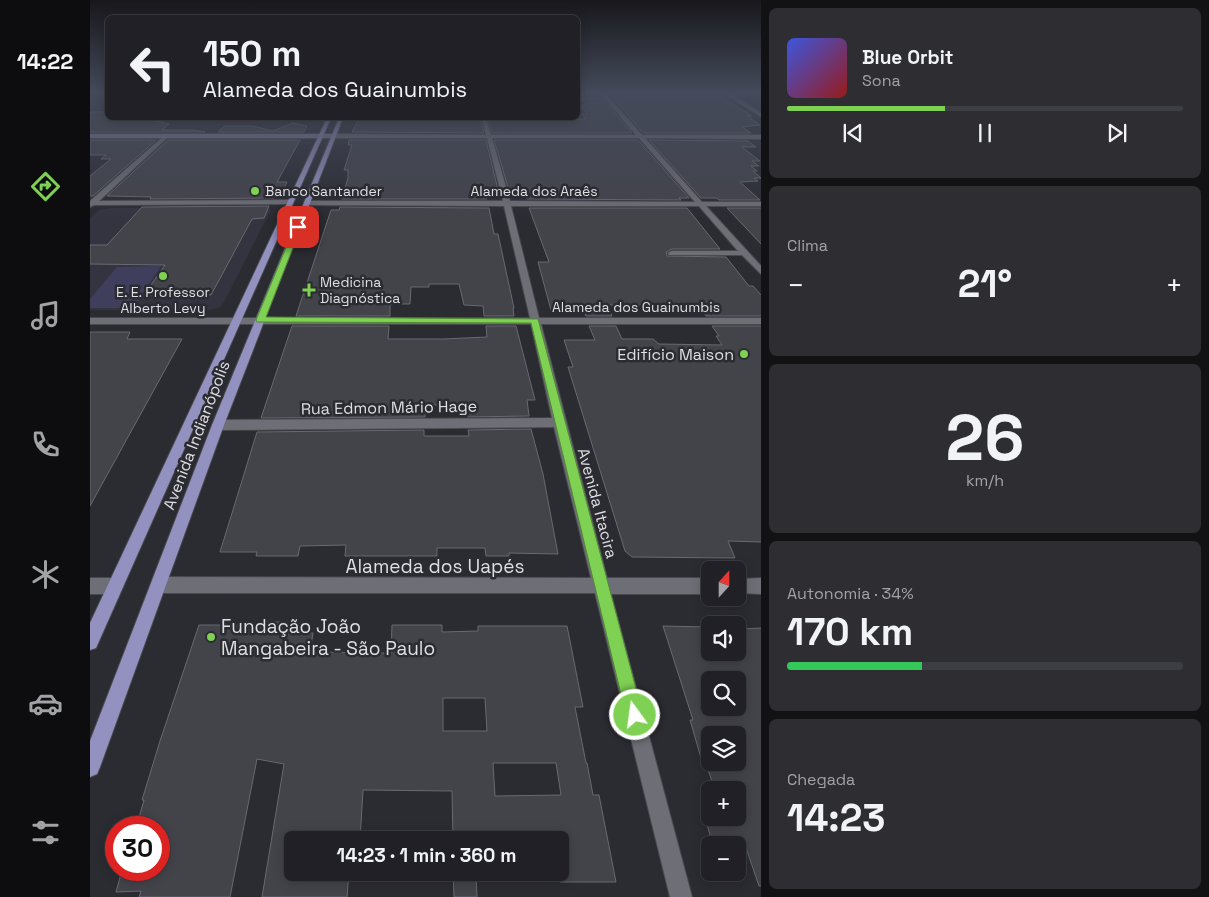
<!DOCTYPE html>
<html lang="pt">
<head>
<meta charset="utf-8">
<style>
	:root { --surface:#202026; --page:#2d2d32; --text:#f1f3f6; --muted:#a2a3a7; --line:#3d3e43; --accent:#7ed153 }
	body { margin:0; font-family:"Space Grotesk",sans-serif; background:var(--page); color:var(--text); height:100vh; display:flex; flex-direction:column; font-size:19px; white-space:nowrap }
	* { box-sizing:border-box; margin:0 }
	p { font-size:16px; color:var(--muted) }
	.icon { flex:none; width:28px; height:28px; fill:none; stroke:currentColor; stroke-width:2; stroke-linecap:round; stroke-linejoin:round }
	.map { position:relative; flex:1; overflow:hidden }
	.side { display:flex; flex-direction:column; gap:8px; padding:8px; background:#121215; width:448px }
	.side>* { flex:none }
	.top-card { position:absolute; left:15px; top:15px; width:475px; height:105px; border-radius:8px; box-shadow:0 2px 12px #0003,0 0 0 1px var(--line); background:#202026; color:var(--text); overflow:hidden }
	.needle { width:32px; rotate:21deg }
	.fabs { position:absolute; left:611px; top:561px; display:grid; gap:10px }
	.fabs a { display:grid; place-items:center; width:45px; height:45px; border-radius:8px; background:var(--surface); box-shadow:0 2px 12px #0003,0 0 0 1px var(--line); font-size:25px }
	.speed { position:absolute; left:15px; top:816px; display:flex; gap:10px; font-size:25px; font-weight:700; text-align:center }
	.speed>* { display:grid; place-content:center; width:65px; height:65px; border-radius:50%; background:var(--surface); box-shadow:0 2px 12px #0003,0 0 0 1px var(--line); line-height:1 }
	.speed .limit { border:8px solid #d22; background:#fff; color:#111 }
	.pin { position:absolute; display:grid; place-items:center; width:42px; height:42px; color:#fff; margin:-21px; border-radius:10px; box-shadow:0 2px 8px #0006 }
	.me { position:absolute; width:55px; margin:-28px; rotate:346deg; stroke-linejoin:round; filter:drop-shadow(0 0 4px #0008) }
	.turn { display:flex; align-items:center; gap:18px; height:105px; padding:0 15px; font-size:22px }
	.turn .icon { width:65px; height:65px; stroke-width:2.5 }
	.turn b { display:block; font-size:35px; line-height:42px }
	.big { font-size:38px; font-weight:700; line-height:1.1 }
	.side .widget { flex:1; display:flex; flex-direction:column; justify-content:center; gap:8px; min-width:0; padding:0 18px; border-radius:8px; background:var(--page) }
	.side .dial { align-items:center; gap:0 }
	.dial b { font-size:65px; line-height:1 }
	.song { display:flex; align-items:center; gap:15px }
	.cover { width:60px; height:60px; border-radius:8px; background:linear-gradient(135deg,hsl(230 70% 55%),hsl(0 70% 35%)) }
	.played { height:5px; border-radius:2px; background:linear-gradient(90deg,var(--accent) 40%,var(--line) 40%) }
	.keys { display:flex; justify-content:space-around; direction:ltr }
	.heat { display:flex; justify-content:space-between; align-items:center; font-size:28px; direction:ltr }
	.charge { height:8px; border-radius:4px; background:linear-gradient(90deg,#34c759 34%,var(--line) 0) }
	.trip { position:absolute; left:194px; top:831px; width:285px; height:50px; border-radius:8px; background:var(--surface); box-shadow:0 2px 12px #0003,0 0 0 1px var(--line); font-weight:700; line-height:50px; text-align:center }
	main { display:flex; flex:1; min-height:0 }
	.dock { display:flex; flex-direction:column; width:90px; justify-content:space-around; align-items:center; background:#0d0d0f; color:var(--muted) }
	.dock .icon { width:35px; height:35px }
	.dock .on { color:var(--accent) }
	.dock b { font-size:22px; color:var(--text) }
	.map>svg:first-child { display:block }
</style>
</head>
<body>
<main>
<nav class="dock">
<b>14:22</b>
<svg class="icon on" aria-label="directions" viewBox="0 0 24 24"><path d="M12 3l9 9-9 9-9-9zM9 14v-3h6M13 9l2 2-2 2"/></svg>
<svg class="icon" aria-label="music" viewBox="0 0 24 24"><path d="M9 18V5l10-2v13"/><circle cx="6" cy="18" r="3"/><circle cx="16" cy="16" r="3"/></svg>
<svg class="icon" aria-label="phone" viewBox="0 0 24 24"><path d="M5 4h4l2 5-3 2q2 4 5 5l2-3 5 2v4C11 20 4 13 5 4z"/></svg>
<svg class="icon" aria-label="climate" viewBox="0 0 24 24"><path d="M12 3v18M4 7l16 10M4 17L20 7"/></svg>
<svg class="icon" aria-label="car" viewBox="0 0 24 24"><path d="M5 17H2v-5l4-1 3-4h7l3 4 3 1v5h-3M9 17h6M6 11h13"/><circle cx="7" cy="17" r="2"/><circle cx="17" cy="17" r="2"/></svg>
<svg class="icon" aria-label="filters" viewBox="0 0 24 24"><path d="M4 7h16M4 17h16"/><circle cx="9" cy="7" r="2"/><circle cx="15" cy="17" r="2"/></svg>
</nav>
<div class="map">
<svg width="672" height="897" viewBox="0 0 672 897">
	<rect width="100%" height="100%" fill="#2b2b32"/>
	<!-- built -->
	<polygon fill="#343441" points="20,208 176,208 181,210 134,302 130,307 121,310 0,310 0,218 9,210"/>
	<!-- green -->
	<polygon fill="#403e5d" points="71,266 43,308 0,308 0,299 27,267"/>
	<!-- building -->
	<g fill="#43434a" stroke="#696971" fill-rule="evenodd">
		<polygon points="522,97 631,97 662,116 657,116 670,125 652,127 661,133 553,133"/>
		<polygon points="491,98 512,98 542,133 402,133 398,118 496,119 492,114 497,114 490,105 496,106"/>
		<polygon points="0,112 18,112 18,118 54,118 79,124 72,130 104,130 115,132 0,132"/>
		<polygon points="273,118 390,118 394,133 262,132 269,119"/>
		<polygon points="203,123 217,126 214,132 128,132 135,126 163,126 183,131"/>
		<polygon points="0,140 66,140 3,196 0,196 0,176 21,159 11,159 16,155 0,155"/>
		<polygon points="78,140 210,140 187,182 197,182 191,195 183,198 60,199 61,197 17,196"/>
		<polygon points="259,140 396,140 409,194 399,194 399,196 396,196 397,199 252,199 258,178 258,170 254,170 262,145 258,145"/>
		<polygon points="404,140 548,140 599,198 589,198 591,200 437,199 435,194 420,194"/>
		<polygon points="559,140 658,141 666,147 652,147 670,161 662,161 669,166 661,166 667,171 663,171 671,178 664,178 668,181 650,182 670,200 629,200 627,198 611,198"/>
		<polygon points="179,206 174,218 162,219 121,295 54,295 75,265 0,264 0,245 17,245 52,207"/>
		<polygon points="250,207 399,208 404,234 408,234 424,308 423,308 424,316 394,316 393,306 374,305 369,284 339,284 339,287 321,287 320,304 300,304 300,316 206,316 241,210 249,210"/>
		<polygon points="439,208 597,208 630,249 582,249 576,252 577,256 636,257 659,286 663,286 672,296 672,316 616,316 609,305 517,305 522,316 496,316 493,310 461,310 448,262 459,262"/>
		<polygon points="637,208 672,208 672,245"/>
		<polygon points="202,326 299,326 298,339 353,339 397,337 396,326 426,326 445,400 437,400 439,416 377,417 376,405 335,405 335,417 171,418"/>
		<polygon points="499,326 526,326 532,339 563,339 569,344 632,345 626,336 629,336 622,326 672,326 672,542 638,541 645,558 542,557 535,551 478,367 483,367 474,340 505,340"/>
		<polygon points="0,332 40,332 37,339 92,339 0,506"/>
		<polygon points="441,429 453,474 468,554 419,553 419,556 396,556 395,548 347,548 347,556 255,556 256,545 210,546 208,556 166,556 167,552 130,552 167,432 334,430 334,436 379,436 378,430"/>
		<path d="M 175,622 L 194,622 L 191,633 L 223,633 L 220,652 L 301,653 L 302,625 L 352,625 L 352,632 L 388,631 L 388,626 L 477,626 L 493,707 L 485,707 L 496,763 L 497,763 L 503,795 L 509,795 L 526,882 L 470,882 L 470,840 L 363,840 L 362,791 L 273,790 L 270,840 L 202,840 L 202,872 L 259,872 L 257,897 L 172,897 L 194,764 L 167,759 L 140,897 L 49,897 L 51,891 L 26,892 L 32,870 L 69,870 L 69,828 L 46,828 L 54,800 L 52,800 L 70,741 L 109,625 L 174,625 ZM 353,698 L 395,698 L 397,731 L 353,731 ZM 403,763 L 466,763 L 471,795 L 405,796 Z"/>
		<path d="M 573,626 L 619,627 L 620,652 L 648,652 L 648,629 L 672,628 L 672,886 L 669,886 L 654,842 L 622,842 L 611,803 L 620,803 L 620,818 L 648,818 L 648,790 L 625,790 L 614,758 L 611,758 L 600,720 L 603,720 ZM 620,680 L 648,680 L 648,708 L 620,708 ZM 620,735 L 648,735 L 648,762 L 620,762 Z"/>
		<polygon points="363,872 386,872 387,897 364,897"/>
	</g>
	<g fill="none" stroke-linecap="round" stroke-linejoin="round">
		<!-- street casing -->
		<g stroke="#49494e" stroke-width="2">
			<g id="street">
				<path d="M 488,93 L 672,93 L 672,95 L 642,95 L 672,114 L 672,117 L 636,95 L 517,95 L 552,135 L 672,135 L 672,139 L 555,138 L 612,202 L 672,202 L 672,206 L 616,206 L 672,267 L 672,275 L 652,255 L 579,255 L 578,253 L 582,251 L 648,251 L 609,206 L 421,206 L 449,318 L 672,318 L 672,324 L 451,324 L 517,578 L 620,578 L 620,594 L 521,594 L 602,897 L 580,897 L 505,593 L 69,593 L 63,590 L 61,585 L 63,580 L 69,577 L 501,578 L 464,427 L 128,430 L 122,425 L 128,420 L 462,418 L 441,324 L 0,324 L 0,318 L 440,318 L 414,206 L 217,205 L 214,203 L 217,201 L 413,201 L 397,138 L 243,138 L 240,136 L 243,134 L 396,135 L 392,118 L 396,118 L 401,135 L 546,135 L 512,95 L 488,95 ZM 402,138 L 549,138 L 605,202 L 420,201 Z"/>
				<polygon points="76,134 78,137 9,201 200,200 203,202 200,204 4,205 0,207 0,201"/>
				<polygon points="0,578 25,578 31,581 33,586 31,591 25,594 0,594"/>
				<polygon points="672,578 672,594 648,593 648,579"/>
			</g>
		</g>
		<!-- secondary casing -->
		<g stroke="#49494e" stroke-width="2">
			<polygon id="secondary" points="0,134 243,134 246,136 243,138 0,138"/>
		</g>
		<!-- primary casing -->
		<g stroke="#49494e" stroke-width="2">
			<g id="primary">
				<polygon points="237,118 241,118 6,648 0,650 0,623"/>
				<polygon points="249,118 253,118 134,425 10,767 7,774 0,777 0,741 122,425"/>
			</g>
		</g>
		<!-- street -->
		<use href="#street" fill="#6e6e76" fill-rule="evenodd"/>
		<!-- secondary -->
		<use href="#secondary" fill="#817f9a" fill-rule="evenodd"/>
		<!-- primary -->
		<use href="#primary" fill="#9391bf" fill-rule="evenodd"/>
	</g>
	<!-- sky -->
	<linearGradient id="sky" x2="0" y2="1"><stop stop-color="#18181c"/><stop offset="0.42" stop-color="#444a5a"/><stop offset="1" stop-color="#444a5a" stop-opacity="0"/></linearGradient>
	<rect width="672" height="219" fill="url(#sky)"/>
	<!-- route -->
	<polygon fill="#7ed153" stroke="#528836" points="205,226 211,227 176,317 448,319 553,715 551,721 545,723 539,721 536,715 441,323 167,322 166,320"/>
	<!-- markers -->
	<g fill="#7ed153" stroke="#2b2b32" stroke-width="2">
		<circle cx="165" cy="191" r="5"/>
		<circle cx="73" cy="276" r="5"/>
		<path d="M216.5 282.5h5v5h5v5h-5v5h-5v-5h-5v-5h5z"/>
		<circle cx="654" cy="354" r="5"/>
		<circle cx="121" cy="637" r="5"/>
	</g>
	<g text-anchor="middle" stroke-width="5" stroke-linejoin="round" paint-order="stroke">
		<!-- far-poi labels -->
		<g font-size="14" fill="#dfdfe3" stroke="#2b2b32" text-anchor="start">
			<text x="175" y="196">Banco Santander</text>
			<text x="230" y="287">Medicina<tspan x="230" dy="16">Diagnóstica</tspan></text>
			<text x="73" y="297" text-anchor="middle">E. E. Professor<tspan x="73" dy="16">Alberto Levy</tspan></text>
		</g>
		<!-- far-street labels -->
		<g font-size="14" fill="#dfdfe3" stroke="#2b2b32">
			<text x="444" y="196">Alameda dos Araês</text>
			<text x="546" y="312">Alameda dos Guainumbis</text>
		</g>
		<!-- poi labels -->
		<g font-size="16" fill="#dfdfe3" stroke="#2b2b32" text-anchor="end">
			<text x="644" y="360">Edifício Maison</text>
		</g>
		<!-- street labels -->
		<g font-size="16" fill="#dfdfe3" stroke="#2b2b32">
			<text transform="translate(299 407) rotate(-1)" y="6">Rua Edmon Mário Hage</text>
			<text transform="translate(106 435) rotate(-69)" y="6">Avenida Indianópolis</text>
			<text transform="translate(508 503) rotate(75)" y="6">Avenida Itacira</text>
		</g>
		<!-- near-street labels -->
		<g font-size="19" fill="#dfdfe3" stroke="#2b2b32">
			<text x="345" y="573">Alameda dos Uapés</text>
		</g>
		<!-- near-poi labels -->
		<g font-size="19" fill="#dfdfe3" stroke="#2b2b32" text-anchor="start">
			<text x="131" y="633">Fundação João<tspan x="131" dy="22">Mangabeira - São Paulo</tspan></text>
		</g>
	</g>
</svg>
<div class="fabs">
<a><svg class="needle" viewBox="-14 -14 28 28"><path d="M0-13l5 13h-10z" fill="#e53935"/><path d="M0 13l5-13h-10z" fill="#a2a3a7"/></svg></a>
<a><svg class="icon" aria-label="sound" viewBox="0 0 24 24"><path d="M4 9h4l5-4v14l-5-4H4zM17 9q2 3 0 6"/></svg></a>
<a><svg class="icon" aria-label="search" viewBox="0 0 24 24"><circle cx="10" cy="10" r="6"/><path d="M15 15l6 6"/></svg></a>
<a><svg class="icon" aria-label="layers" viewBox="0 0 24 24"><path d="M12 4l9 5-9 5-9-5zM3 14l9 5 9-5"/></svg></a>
<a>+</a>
<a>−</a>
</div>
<div class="speed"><div class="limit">30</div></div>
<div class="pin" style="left:208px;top:227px;background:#d93025"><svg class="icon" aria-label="arrive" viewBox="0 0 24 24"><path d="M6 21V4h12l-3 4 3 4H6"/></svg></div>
<svg class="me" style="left:545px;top:715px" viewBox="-20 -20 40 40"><circle r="17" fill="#7ed153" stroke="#fff" stroke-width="3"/><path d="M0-11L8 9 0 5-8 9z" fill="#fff"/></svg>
<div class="trip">14:23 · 1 min · 360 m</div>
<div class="top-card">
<div class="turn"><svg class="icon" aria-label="left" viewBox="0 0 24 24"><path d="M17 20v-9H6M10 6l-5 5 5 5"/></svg><div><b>150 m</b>Alameda dos Guainumbis</div></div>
</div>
</div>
<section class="side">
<div class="widget">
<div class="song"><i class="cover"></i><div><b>Blue Orbit</b><p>Sona</p></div></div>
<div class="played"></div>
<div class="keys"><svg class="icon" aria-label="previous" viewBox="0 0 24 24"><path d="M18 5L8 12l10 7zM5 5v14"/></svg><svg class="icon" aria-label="pause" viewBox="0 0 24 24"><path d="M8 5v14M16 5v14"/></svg><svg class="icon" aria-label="next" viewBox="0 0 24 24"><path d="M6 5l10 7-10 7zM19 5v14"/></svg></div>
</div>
<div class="widget"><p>Clima</p>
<div class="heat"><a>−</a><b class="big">21°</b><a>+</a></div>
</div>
<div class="widget dial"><b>26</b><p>km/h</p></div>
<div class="widget"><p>Autonomia · 34%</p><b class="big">170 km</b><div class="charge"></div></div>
<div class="widget"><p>Chegada</p><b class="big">14:23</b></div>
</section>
</main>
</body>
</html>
